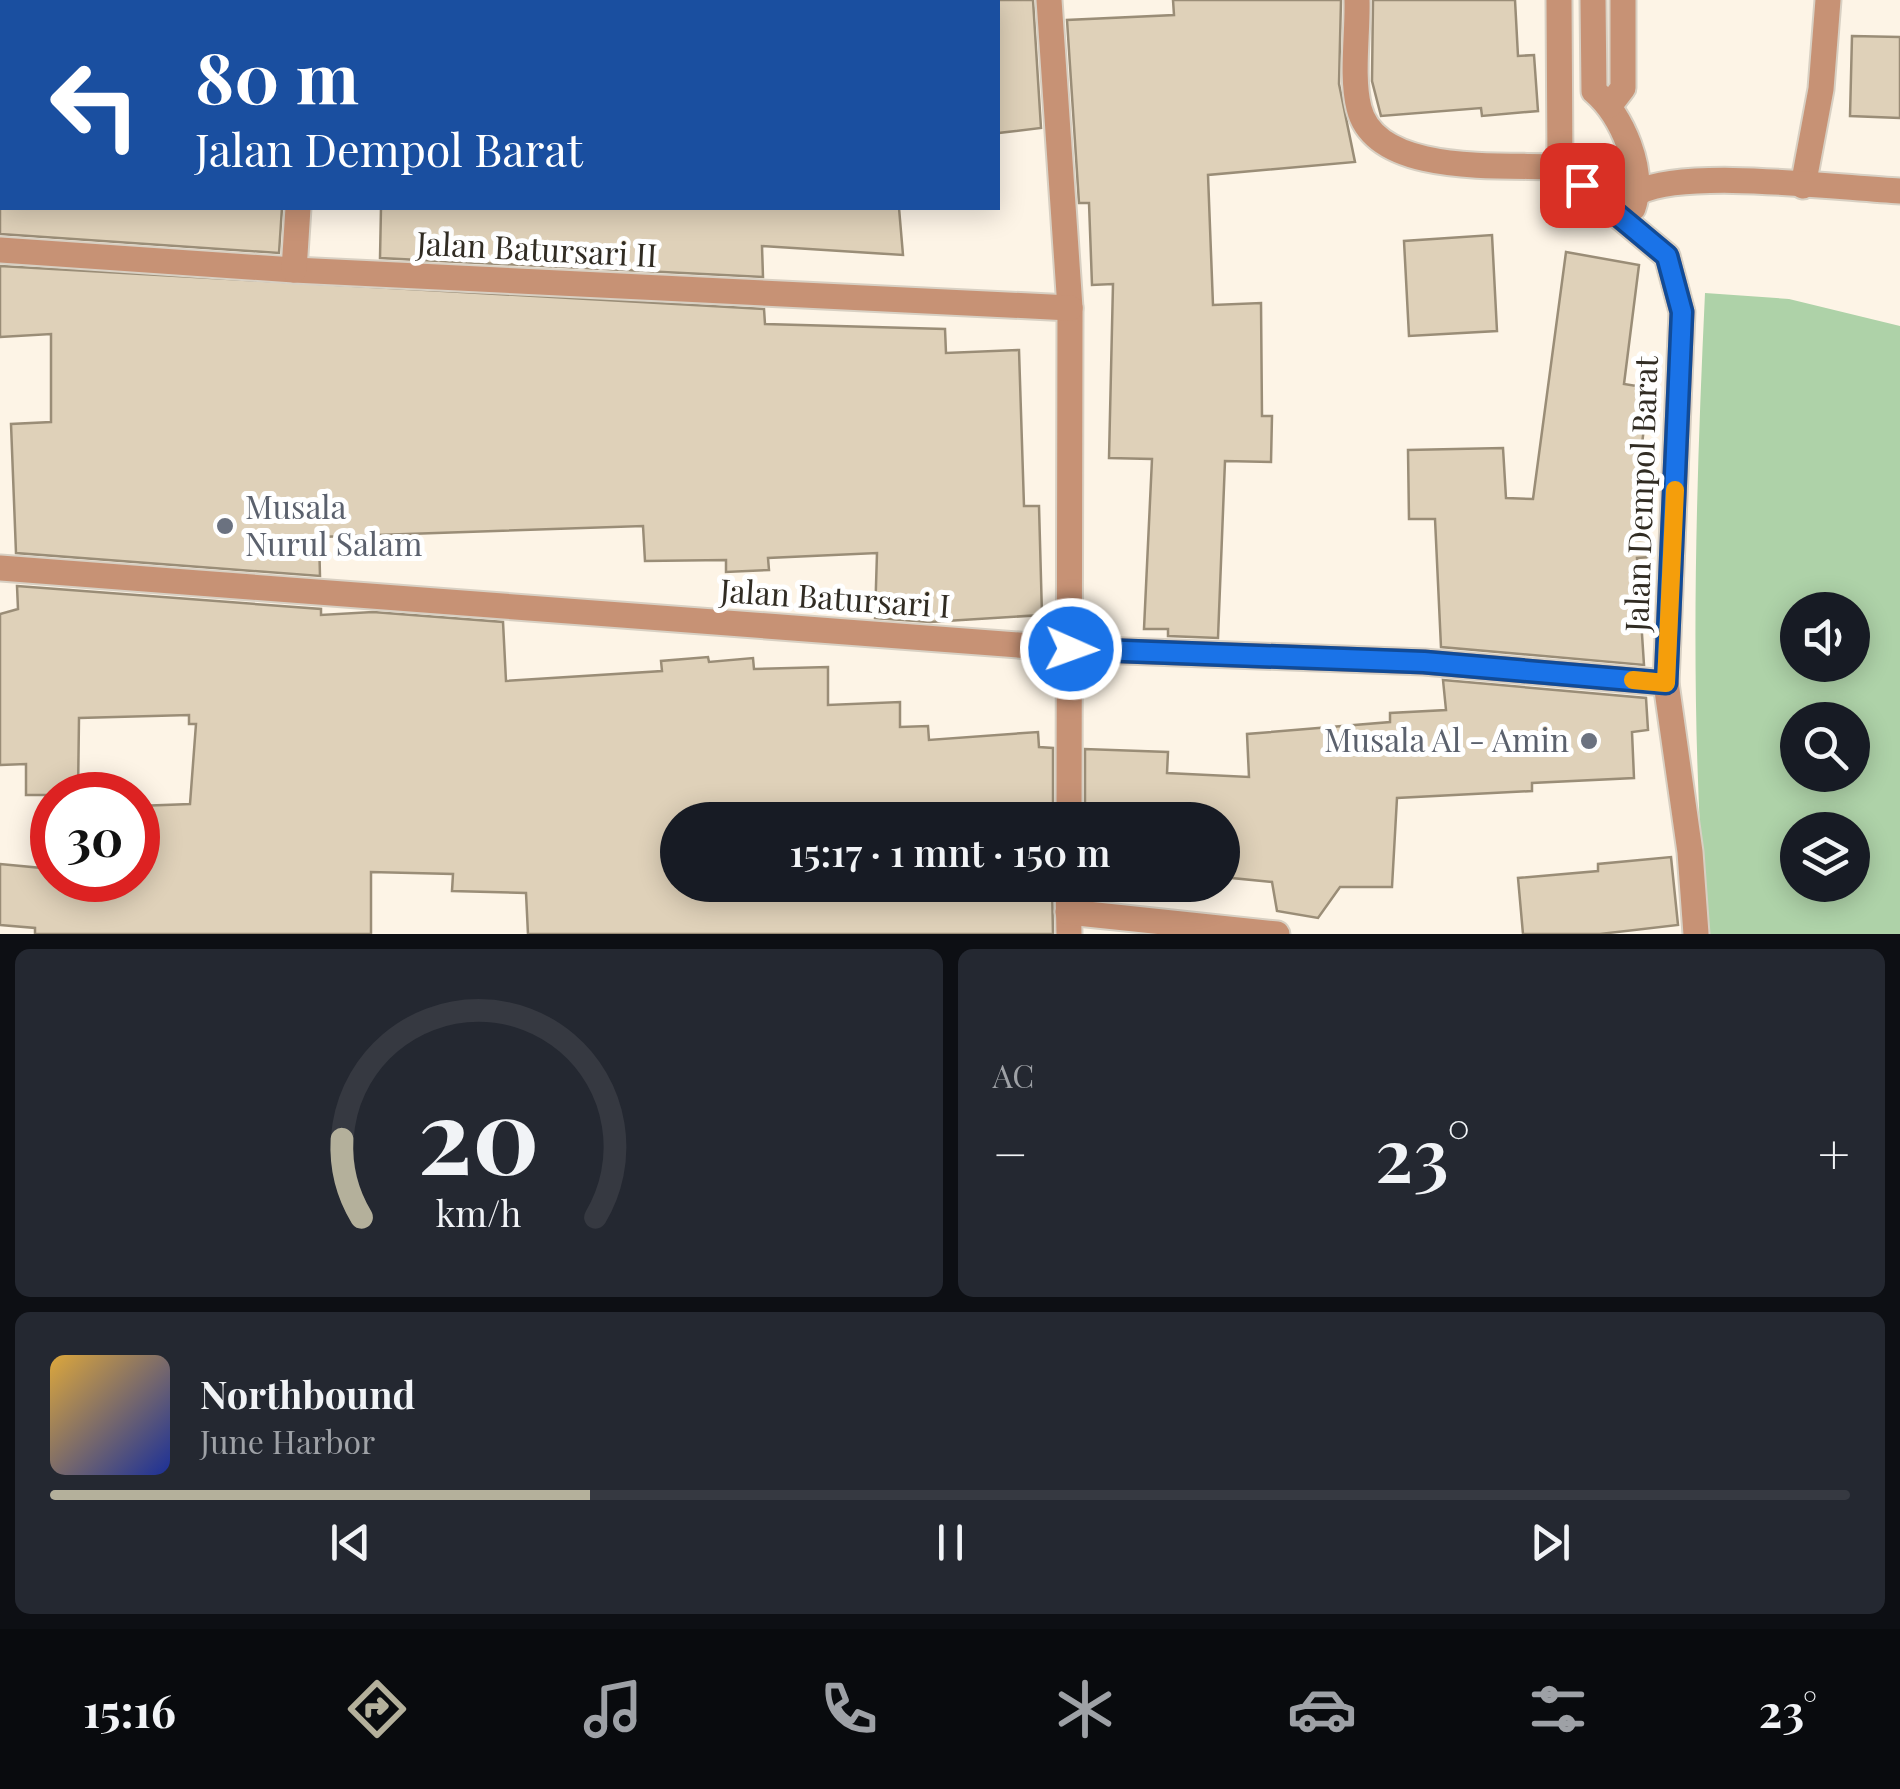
<!DOCTYPE html>
<html lang="id">
<head>
<meta charset="utf-8">
<style>
	:root { --surface:#171b24; --page:#242831; --text:#f1f3f6; --muted:#9ea1a6; --line:#363941; --accent:#b4b09b }
	body { margin:0; font-family:"Playfair Display",serif; background:var(--page); color:var(--text); height:100vh; display:flex; flex-direction:column; font-size:38px; white-space:nowrap }
	* { box-sizing:border-box; margin:0 }
	p { font-size:32px; color:var(--muted) }
	.icon { flex:none; width:55px; height:55px; fill:none; stroke:currentColor; stroke-width:2; stroke-linecap:round; stroke-linejoin:round }
	.map { position:relative; height:934px; overflow:hidden }
	.sheet { display:flex; flex-direction:column; gap:15px; padding:15px; background:#0d0f14; flex:1 }
	.sheet>* { flex:none }
	.banner { position:absolute; left:0px; top:0px; width:1000px; height:210px; box-shadow:0 5px 25px #0003; background:#1a4fa0; color:#fff; overflow:hidden }
	.controls { position:absolute; left:1780px; top:592px; display:grid; gap:20px }
	.controls a { display:grid; place-items:center; width:90px; height:90px; border-radius:50%; background:var(--surface); box-shadow:0 5px 25px #0003; font-size:50px }
	.speed { position:absolute; left:30px; top:772px; display:flex; gap:20px; font-size:50px; font-weight:700; text-align:center }
	.speed>* { display:grid; place-content:center; width:130px; height:130px; border-radius:50%; background:var(--surface); box-shadow:0 5px 25px #0003; line-height:1 }
	.speed .limit { border:15px solid #d22; background:#fff; color:#111 }
	.pin { position:absolute; display:grid; place-items:center; width:85px; height:85px; color:#fff; margin:-42px; border-radius:20px; box-shadow:0 5px 15px #0006 }
	.me { position:absolute; width:110px; margin:-55px; rotate:92deg; stroke-linejoin:round; filter:drop-shadow(0 0 8px #0008) }
	.turn { display:flex; align-items:center; gap:35px; height:210px; padding:0 30px; font-size:45px }
	.turn .icon { width:130px; height:130px; stroke-width:2.5 }
	.turn b { display:block; font-size:70px; line-height:85px }
	.big { font-size:75px; font-weight:600; line-height:1.1 }
	.sheet .card { flex:1; display:flex; flex-direction:column; justify-content:center; gap:15px; min-width:0; padding:0 35px; border-radius:15px; background:var(--page) }
	.sheet .dial { align-items:center; gap:0 }
	.dial svg { height:260px; overflow:visible; fill:none; stroke:var(--line); stroke-width:7; stroke-linecap:round; text-anchor:middle }
	.dial text { fill:var(--text); stroke:none }
	.song { display:flex; align-items:center; gap:30px }
	.cover { width:120px; height:120px; border-radius:15px; background:linear-gradient(135deg,hsl(40 70% 55%),hsl(230 70% 35%)) }
	.played { height:10px; border-radius:5px; background:linear-gradient(90deg,var(--accent) 30%,var(--line) 30%) }
	.keys { display:flex; justify-content:space-around; direction:ltr }
	.heat { display:flex; justify-content:space-between; align-items:center; font-size:55px; direction:ltr }
	.sheet .tiles { flex:1; display:grid; gap:15px; grid-template-columns:1fr 1fr }
	.card:last-child { grid-column:span 2 }
	.trip { position:absolute; left:660px; top:802px; width:580px; height:100px; border-radius:50px; background:var(--surface); box-shadow:0 5px 25px #0003; font-weight:600; line-height:100px; text-align:center }
	.tabs { display:flex; height:160px; justify-content:space-around; align-items:center; background:#090b0e; color:var(--muted) }
	.tabs .icon { width:70px; height:70px }
	.tabs .current { color:var(--accent) }
	.tabs b { font-size:45px; color:var(--text) }
	.map>svg:first-child { display:block }
</style>
</head>
<body>
<div class="map">
<svg width="1900" height="934" viewBox="0 0 1900 934">
	<rect width="100%" height="100%" fill="#fdf4e6"/>
	<!-- green -->
	<path fill="#aed2a8" fill-rule="evenodd" d="M 1705,293 L 1789,299 L 1900,326 L 1900,934 L 1707,934 C 1689,719 1695,508 1705,293 ZM 1798,610 L 1852,610 L 1852,665 L 1798,665 ZM 1798,720 L 1852,720 L 1852,775 L 1798,775 ZM 1798,830 L 1852,830 L 1852,885 L 1798,885 Z"/>
	<!-- building -->
	<g fill="#dfd1b9" stroke="#9a8d77" stroke-width="2.5">
		<polygon points="998,0 1033,0 1041,128 998,133"/>
		<polygon points="1173,0 1341,0 1339,84 1355,162 1208,175 1213,305 1261,303 1262,416 1272,416 1271,462 1225,461 1218,638 1168,636 1168,629 1144,629 1152,459 1109,458 1113,284 1092,285 1089,203 1079,203 1067,20 1174,15"/>
		<polygon points="1373,0 1515,0 1518,56 1534,55 1538,111 1482,116 1481,108 1381,116 1372,81"/>
		<polygon points="1852,36 1900,37 1900,118 1850,116"/>
		<polygon points="0,208 282,208 279,253 0,234"/>
		<polygon points="381,208 899,208 903,255 762,246 763,277 380,258"/>
		<polygon points="1492,235 1497,331 1409,336 1404,241"/>
		<polygon points="1566,252 1639,265 1624,384 1649,388 1633,516 1647,515 1651,557 1637,558 1644,665 1441,647 1435,519 1409,519 1408,450 1503,448 1506,498 1533,499"/>
		<polygon points="0,266 764,309 765,324 945,329 946,353 1019,350 1024,506 1039,506 1042,615 930,622 875,618 877,553 768,558 769,570 726,572 726,560 645,561 643,526 319,537 320,576 16,553 11,424 51,422 51,334 0,337"/>
		<polygon points="17,586 321,609 321,615 373,612 503,622 506,681 662,671 661,661 708,657 709,662 753,658 754,669 828,667 828,705 900,702 900,727 928,726 929,740 1038,732 1039,747 1053,748 1053,820 678,820 678,885 1052,885 1053,934 528,934 526,893 452,891 453,874 371,872 371,934 35,934 35,928 0,925 0,864 52,869 52,880 138,880 138,806 190,804 196,724 189,724 189,715 79,718 78,795 26,795 26,764 0,765 0,614 18,609"/>
		<polygon points="1443,680 1646,698 1648,730 1632,732 1634,778 1532,783 1532,791 1397,798 1392,887 1340,887 1318,918 1277,911 1272,882 1222,877 1222,820 1085,820 1085,749 1168,752 1167,773 1249,777 1247,734 1390,722 1390,713 1446,710"/>
		<polygon points="1671,857 1678,925 1600,934 1523,934 1518,878 1598,871 1598,864"/>
	</g>
	<g fill="none" stroke-linecap="round" stroke-linejoin="round">
		<!-- minor casing -->
		<g stroke="#d8d0c3" stroke-width="29">
			<g id="minor">
				<polyline points="1049,0 1070,308 1069,820"/>
				<path d="M 1357,0 C 1358,33 1351,76 1359,108 C 1376,177 1504,164 1560,167"/>
				<polyline points="1559,0 1560,167 1667,256 1682,312 1666,683 1690,852 1696,934"/>
				<path d="M 1593,0 L 1594,91 C 1622,115 1646,171 1633,208"/>
				<polyline points="311,2 311,0"/>
				<polyline points="1610,105 1623,88 1623,0"/>
				<polyline points="1803,186 1821,89 1828,0"/>
				<path d="M 1639,192 C 1688,168 1839,188 1900,191"/>
				<polyline points="0,250 294,270 1070,308"/>
				<polyline points="294,270 298,208"/>
				<polyline points="0,568 1071,649 1424,662 1666,683"/>
				<polyline points="1068,885 1069,934"/>
				<polyline points="1068,912 1277,934"/>
			</g>
		</g>
		<!-- minor -->
		<use href="#minor" stroke="#c79275" stroke-width="25"/>
	</g>
	<g fill="none" stroke-linecap="round" stroke-linejoin="round">
		<!-- route casing -->
		<g stroke="#114b97" stroke-width="25">
			<polyline id="route" points="1071,649 1424,662 1666,683 1682,312 1667,256 1582,185"/>
		</g>
		<!-- route -->
		<use href="#route" stroke="#1a73e8" stroke-width="18"/>
		<!-- slow -->
		<polyline stroke="#f59e0b" stroke-width="18" points="1633,680 1666,683 1675,490"/>
	</g>
	<!-- markers -->
	<g fill="#6b7280" stroke="#fff" stroke-width="4">
		<circle cx="225" cy="526" r="10"/>
		<circle cx="1589" cy="741" r="10"/>
	</g>
	<g text-anchor="middle" stroke-width="10" stroke-linejoin="round" paint-order="stroke">
		<!-- street labels -->
		<g font-size="32" fill="#312c23" stroke="#fff">
			<text transform="translate(537 250) rotate(3)" y="11">Jalan Batursari II</text>
			<text transform="translate(1642 494) rotate(-88)" y="11">Jalan Dempol Barat</text>
			<text transform="translate(835 599) rotate(4)" y="11">Jalan Batursari I</text>
		</g>
		<!-- worship labels -->
		<g font-size="32" fill="#5b616d" stroke="#fff" text-anchor="start">
			<text x="245" y="519">Musala<tspan x="245" dy="37">Nurul Salam</tspan></text>
			<text x="1569" y="752" text-anchor="end">Musala Al - Amin</text>
		</g>
	</g>
</svg>
<div class="controls">
<a><svg class="icon" aria-label="sound" viewBox="0 0 24 24"><path d="M4 9h4l5-4v14l-5-4H4zM17 9q2 3 0 6"/></svg></a>
<a><svg class="icon" aria-label="search" viewBox="0 0 24 24"><circle cx="10" cy="10" r="6"/><path d="M15 15l6 6"/></svg></a>
<a><svg class="icon" aria-label="layers" viewBox="0 0 24 24"><path d="M12 4l9 5-9 5-9-5zM3 14l9 5 9-5"/></svg></a>
</div>
<div class="speed"><div class="limit">30</div></div>
<div class="pin" style="left:1582px;top:185px;background:#d93025"><svg class="icon" aria-label="arrive" viewBox="0 0 24 24"><path d="M6 21V4h12l-3 4 3 4H6"/></svg></div>
<svg class="me" style="left:1071px;top:649px" viewBox="-20 -20 40 40"><circle r="17" fill="#1a73e8" stroke="#fff" stroke-width="3"/><path d="M0-11L8 9 0 5-8 9z" fill="#fff"/></svg>
<div class="trip">15:17 · 1 mnt · 150 m</div>
<div class="banner">
<div class="turn"><svg class="icon" aria-label="left" viewBox="0 0 24 24"><path d="M17 20v-9H6M10 6l-5 5 5 5"/></svg><div><b>80 m</b>Jalan Dempol Barat</div></div>
</div>
</div>
<section class="sheet">
<div class="tiles">
<div class="card dial"><svg viewBox="0 0 100 80">
<path d="M14 69A42 42 0 1 1 86 69"/>
<path d="M14 69A42 42 0 0 1 8 45" stroke="#b4b09b"/>
<text x="50" y="56" font-size="32" font-weight="700">20</text>
<text x="50" y="72" font-size="11">km/h</text>
</svg></div>
<div class="card"><p>AC</p>
<div class="heat"><a>−</a><b class="big">23°</b><a>+</a></div>
</div>
<div class="card">
<div class="song"><i class="cover"></i><div><b>Northbound</b><p>June Harbor</p></div></div>
<div class="played"></div>
<div class="keys"><svg class="icon" aria-label="previous" viewBox="0 0 24 24"><path d="M18 5L8 12l10 7zM5 5v14"/></svg><svg class="icon" aria-label="pause" viewBox="0 0 24 24"><path d="M8 5v14M16 5v14"/></svg><svg class="icon" aria-label="next" viewBox="0 0 24 24"><path d="M6 5l10 7-10 7zM19 5v14"/></svg></div>
</div>
</div>
</section>
<nav class="tabs">
<b>15:16</b>
<svg class="icon current" aria-label="directions" viewBox="0 0 24 24"><path d="M12 3l9 9-9 9-9-9zM9 14v-3h6M13 9l2 2-2 2"/></svg>
<svg class="icon" aria-label="music" viewBox="0 0 24 24"><path d="M9 18V5l10-2v13"/><circle cx="6" cy="18" r="3"/><circle cx="16" cy="16" r="3"/></svg>
<svg class="icon" aria-label="phone" viewBox="0 0 24 24"><path d="M5 4h4l2 5-3 2q2 4 5 5l2-3 5 2v4C11 20 4 13 5 4z"/></svg>
<svg class="icon" aria-label="climate" viewBox="0 0 24 24"><path d="M12 3v18M4 7l16 10M4 17L20 7"/></svg>
<svg class="icon" aria-label="car" viewBox="0 0 24 24"><path d="M5 17H2v-5l4-1 3-4h7l3 4 3 1v5h-3M9 17h6M6 11h13"/><circle cx="7" cy="17" r="2"/><circle cx="17" cy="17" r="2"/></svg>
<svg class="icon" aria-label="filters" viewBox="0 0 24 24"><path d="M4 7h16M4 17h16"/><circle cx="9" cy="7" r="2"/><circle cx="15" cy="17" r="2"/></svg>
<b>23°</b>
</nav>
</body>
</html>
